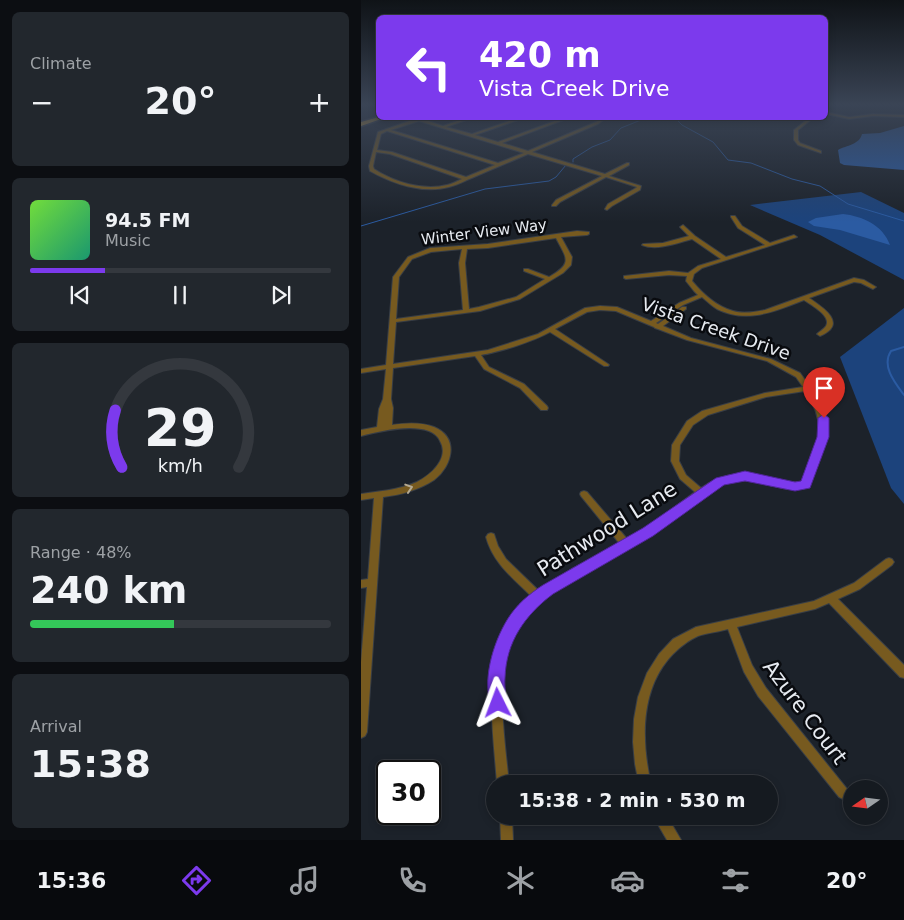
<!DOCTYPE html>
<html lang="en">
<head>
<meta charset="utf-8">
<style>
	:root { --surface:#151a20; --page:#22272d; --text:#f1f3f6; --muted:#9da1a5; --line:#34383e; --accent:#7c3aed }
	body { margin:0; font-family:"DejaVu Sans",sans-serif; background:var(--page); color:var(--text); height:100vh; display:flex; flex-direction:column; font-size:19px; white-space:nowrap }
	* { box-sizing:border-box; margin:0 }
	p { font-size:16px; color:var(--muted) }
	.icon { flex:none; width:28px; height:28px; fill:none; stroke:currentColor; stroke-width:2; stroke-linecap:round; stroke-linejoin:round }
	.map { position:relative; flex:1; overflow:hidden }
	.drawer { display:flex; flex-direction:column; gap:12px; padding:12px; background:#0c0e12; width:361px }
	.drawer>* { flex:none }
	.top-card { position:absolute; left:15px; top:15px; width:452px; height:105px; border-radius:8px; box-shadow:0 2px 8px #0003,0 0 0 1px var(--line); background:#7c3aed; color:#fff; overflow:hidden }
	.needle { width:32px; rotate:256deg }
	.tools { position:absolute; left:482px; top:780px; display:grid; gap:10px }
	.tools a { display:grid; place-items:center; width:45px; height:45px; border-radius:50%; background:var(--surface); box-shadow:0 2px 8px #0003,0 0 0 1px var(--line); font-size:25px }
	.speed { position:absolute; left:15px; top:760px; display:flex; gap:10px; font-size:25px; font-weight:700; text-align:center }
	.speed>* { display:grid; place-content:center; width:65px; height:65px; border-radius:50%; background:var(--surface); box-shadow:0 2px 8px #0003,0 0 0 1px var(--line); line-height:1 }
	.speed .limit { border:2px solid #111; border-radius:8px; background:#fff; color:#111 }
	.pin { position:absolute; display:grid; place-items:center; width:42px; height:42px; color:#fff; margin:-51px -21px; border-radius:50% 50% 50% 0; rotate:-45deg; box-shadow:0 0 5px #0007 }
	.pin .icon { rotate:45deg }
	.me { position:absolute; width:55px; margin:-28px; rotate:357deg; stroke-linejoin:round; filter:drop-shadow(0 0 4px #0008) }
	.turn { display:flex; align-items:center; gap:18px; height:105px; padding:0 20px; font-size:22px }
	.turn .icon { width:65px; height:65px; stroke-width:2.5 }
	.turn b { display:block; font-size:35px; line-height:42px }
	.big { font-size:38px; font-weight:700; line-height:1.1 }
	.drawer .tile { flex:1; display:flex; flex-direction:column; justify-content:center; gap:8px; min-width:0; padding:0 18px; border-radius:8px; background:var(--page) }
	.drawer .dial { align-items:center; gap:0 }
	.dial svg { height:130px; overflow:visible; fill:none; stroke:var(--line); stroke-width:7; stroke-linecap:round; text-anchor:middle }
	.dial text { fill:var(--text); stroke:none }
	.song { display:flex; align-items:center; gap:15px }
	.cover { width:60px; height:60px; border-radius:8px; background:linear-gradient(135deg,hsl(100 70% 55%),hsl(160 70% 35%)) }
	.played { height:5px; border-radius:2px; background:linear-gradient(90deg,var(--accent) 25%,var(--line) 25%) }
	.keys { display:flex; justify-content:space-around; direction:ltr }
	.heat { display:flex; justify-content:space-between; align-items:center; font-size:28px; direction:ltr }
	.charge { height:8px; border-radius:4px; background:linear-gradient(90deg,#34c759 48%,var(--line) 0) }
	.trip { position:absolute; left:125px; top:775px; width:292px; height:50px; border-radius:25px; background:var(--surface); box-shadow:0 2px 8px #0003,0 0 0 1px var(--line); font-weight:700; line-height:50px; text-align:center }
	.tab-bar { display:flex; height:80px; justify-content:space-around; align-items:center; background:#080a0d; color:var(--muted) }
	.tab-bar .icon { width:35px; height:35px }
	.tab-bar .on { color:var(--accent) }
	.tab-bar b { font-size:22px; color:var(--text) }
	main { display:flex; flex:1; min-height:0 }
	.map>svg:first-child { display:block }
</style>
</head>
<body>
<main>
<section class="drawer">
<div class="tile"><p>Climate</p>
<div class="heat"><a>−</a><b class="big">20°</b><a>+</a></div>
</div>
<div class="tile">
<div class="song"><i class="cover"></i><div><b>94.5 FM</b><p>Music</p></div></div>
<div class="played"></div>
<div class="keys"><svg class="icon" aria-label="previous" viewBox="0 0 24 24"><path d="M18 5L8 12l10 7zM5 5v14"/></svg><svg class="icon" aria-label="pause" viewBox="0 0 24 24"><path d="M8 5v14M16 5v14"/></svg><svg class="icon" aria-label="next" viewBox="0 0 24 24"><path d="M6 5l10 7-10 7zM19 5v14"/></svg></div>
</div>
<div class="tile dial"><svg viewBox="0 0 100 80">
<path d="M14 69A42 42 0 1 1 86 69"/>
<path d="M14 69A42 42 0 0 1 10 34" stroke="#7c3aed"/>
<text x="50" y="56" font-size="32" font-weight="700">29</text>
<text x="50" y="72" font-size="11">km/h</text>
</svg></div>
<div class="tile"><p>Range · 48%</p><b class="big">240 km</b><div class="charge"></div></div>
<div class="tile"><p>Arrival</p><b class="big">15:38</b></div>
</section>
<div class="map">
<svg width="543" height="840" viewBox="0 0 543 840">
	<rect width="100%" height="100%" fill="#1c222a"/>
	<!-- green -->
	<g fill="#1c437c">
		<polygon points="500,192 543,213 543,280 459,235 389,205"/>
		<polygon points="543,308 543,504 530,488 479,357"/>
	</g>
	<!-- water -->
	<g fill="#2b5ba2">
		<path d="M 543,126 L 543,170 L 483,165 L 479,163 L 477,150 C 486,145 498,145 501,134 L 519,133 Z"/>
		<path d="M 482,214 C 501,216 522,225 529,245 L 479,230 L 453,226 L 447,222 L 455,218 Z"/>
	</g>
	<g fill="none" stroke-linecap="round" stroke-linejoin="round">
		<!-- stream-far1 -->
		<g stroke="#2b5ba2" stroke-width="1">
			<polyline points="314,118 321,125 352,142 367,160 390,163 431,179 459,186 487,204 543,221"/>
			<polyline points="212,162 212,159 231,147 249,140 260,128 285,118"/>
			<polyline points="0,226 124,189 188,181 195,177 205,165"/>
		</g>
		<!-- stream -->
		<path stroke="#2b5ba2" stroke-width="2" d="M 543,347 L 530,351 C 520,366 534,383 543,395"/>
		<!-- minor casing -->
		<g stroke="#383e46" stroke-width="2">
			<g id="minor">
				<polygon points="465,112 488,117 512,114 543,115 543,117 512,116 488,119 465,114"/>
				<path d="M 55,118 L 63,118 L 61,119 L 82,126 L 105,118 L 108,118 L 108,119 L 85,127 L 111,134 L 157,118 L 160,118 L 160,119 L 114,135 L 137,142 L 202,118 L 205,118 L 205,119 L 141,143 L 167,151 L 235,122 L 242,118 L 245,118 L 237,124 L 171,152 L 244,174 L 266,163 L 268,163 L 268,165 L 248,176 L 280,186 L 279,190 L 251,206 L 246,210 L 244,209 L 247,204 L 275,188 L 276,187 L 245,177 L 199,202 L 195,206 L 191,206 L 191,205 L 195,200 L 241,176 L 167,154 C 149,162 131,169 113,177 C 105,180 97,185 88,187 C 62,194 32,184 9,171 L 8,166 L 17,132 L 54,119 ZM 58,121 L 163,153 L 137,163 L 30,130 ZM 26,131 L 134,165 L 105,177 L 31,152 L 16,150 L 20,134 ZM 15,152 L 29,154 L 101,179 C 96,181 91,184 86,185 C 62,191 33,182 13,169 L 12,166 Z"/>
				<polygon points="448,118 452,118 437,130 437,140 439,143 460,151 460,153 437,145 433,140 433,130"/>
				<path d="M 370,216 L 374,216 L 381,226 L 409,243 L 433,235 L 436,237 L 341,268 L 333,274 L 331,281 C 341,293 356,307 372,311 C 382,314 394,312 404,310 L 493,278 L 503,280 L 515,287 L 512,289 L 500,283 L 493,282 L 448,298 C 463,308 487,324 459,336 L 456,334 C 458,332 463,329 465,326 C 471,316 450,305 443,300 C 415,311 386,324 356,309 C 351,306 346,301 341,297 L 322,305 L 295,323 L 297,324 L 321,307 L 325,307 L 325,309 L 302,326 L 330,338 L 410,359 L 439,373 L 460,402 L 467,424 L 465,441 L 448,487 C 436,491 425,489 413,486 C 386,479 369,476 345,493 L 344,495 L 337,498 C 319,512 302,527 283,539 C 231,572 158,590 145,659 C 137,700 144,743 148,784 L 136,784 C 132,727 120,662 154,612 C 158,606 165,601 170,596 C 152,578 132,563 125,537 L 127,534 L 130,533 L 133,534 L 137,546 L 145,559 L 177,590 L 211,569 L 259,544 L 220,496 L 219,494 L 220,492 L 223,491 L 226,492 L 267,540 L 286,528 L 334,492 L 319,479 L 310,461 L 311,445 L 326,421 L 341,411 L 404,393 L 442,387 L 435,377 L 406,361 L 326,340 L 297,329 L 294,328 L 293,327 L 255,311 L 239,310 L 226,312 L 194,329 L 247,364 L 248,365 L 247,366 L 243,366 L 189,332 C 173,341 139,352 120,355 L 128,367 L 163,384 L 186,406 L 187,408 L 186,410 L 180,410 L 159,388 L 123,369 L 114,356 L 32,368 L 30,399 L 32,408 L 31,425 C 44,423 60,422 73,427 C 99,438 91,466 73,480 C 58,490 39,495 22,497 L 6,732 L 4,736 L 0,738 L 0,662 L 6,587 L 0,588 L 0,580 L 7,579 L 13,498 L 0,500 L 0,494 C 19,491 38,490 56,482 C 70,475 89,458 79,441 C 77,436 73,433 68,431 C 49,424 19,431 0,436 L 0,430 L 16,427 L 18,409 L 22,399 L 25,369 L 0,373 L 0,369 L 25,365 L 32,277 L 47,257 L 69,248 L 127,244 L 216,231 L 228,232 L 228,234 L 226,235 L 200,237 L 211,257 L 210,265 L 202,273 L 159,299 L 119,311 L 35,322 L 32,364 L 127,350 L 177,334 L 224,308 L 239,306 L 256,307 L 290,321 L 318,303 L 337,295 L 333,291 L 325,281 L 326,276 L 308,275 L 265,279 L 263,278 L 263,276 L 308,271 L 327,273 L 337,266 L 360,259 L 331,239 C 316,243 296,251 281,245 L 282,244 L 302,243 L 328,236 L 319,227 L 322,225 L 334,236 L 365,257 L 404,245 L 377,228 L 370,217 ZM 195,238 C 206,259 212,263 188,277 L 167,269 L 163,269 L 163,271 L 184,279 L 155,297 L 118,307 L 108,309 L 104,263 L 106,249 L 127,248 ZM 101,249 L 98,263 L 102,310 L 35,319 L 38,277 L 51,259 L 70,252 ZM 444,391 C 469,427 455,446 442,482 C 431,484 421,481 411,479 C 383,472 365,471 340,488 L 325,475 L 318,461 L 319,445 L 332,425 L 347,415 L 405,397 Z"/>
				<path d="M 528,558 L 531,559 L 533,562 L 531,565 L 499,589 L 477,599 L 543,665 L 543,678 L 539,677 L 468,603 L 454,609 L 376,627 L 391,665 L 405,688 L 486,789 L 488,793 L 486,797 L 482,799 L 478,797 L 397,696 L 383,672 L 367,629 C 357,632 346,633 337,636 C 328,640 319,647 312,654 C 279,688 280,740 290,784 L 278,784 L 274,764 L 272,742 L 273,719 L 277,697 L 286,673 L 298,654 L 312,639 L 335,627 L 453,601 L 493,583 L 525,559 Z"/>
				<polygon points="139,816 151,816 152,840 140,840"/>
				<polygon points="292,816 306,816 320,840 306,840"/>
			</g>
		</g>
		<!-- highway casing -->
		<g stroke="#383e46" stroke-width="3">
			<polygon id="highway" points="18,117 23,118 0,126 0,122"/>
		</g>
		<!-- minor -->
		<use href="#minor" fill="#775a1f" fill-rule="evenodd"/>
		<!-- highway -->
		<use href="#highway" fill="#e6aa2a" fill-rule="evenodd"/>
	</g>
	<!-- one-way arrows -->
	<defs><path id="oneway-chevron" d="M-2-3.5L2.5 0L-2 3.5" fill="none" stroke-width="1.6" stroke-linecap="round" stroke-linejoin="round" transform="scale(1.25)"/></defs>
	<use stroke="#b5aa92" href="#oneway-chevron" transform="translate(48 488) rotate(-18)"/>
	<!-- sky -->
	<linearGradient id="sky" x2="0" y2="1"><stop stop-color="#0f1317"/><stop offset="0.47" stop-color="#3a4455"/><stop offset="1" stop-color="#3a4455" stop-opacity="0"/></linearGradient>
	<rect width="543" height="222" fill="url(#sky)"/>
	<!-- route -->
	<path fill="#7c3aed" stroke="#51269a" d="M 463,414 L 468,418 L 468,437 L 449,488 L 434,491 L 384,481 L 363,485 L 292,536 L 192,594 C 164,615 145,642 144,678 C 143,689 147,699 143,709 L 137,711 L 131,709 C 120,682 132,643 146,620 C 155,605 168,594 182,585 L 282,528 L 355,478 L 384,471 L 434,482 L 440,481 L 456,437 L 457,418 Z"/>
	<g text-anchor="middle" stroke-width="5" stroke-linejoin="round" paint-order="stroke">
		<!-- far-street labels -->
		<g font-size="15" fill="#e7ebf1" stroke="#090b0f">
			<text transform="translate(123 232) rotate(-7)" y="5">Winter View Way</text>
		</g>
		<!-- street labels -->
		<g font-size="18" fill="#e7ebf1" stroke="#090b0f">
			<text transform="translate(355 329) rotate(19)" y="6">Vista Creek Drive</text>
		</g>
		<!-- near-street labels -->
		<g font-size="21" fill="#e7ebf1" stroke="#090b0f">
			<text transform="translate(246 529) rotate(-32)" y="7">Pathwood Lane</text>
			<text transform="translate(444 712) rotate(53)" y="7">Azure Court</text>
		</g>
	</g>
</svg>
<div class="tools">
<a><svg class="needle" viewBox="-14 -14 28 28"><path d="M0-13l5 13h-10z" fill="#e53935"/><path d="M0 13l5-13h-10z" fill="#9da1a5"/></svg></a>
</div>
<div class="speed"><div class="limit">30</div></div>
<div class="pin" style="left:463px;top:418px;background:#d93025"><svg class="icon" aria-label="arrive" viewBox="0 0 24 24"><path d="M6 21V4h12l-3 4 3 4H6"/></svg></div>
<svg class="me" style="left:137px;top:703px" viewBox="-20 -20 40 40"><path d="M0-17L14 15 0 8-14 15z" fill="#7c3aed" stroke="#fff" stroke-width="4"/></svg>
<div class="trip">15:38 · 2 min · 530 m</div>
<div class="top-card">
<div class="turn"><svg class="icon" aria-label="left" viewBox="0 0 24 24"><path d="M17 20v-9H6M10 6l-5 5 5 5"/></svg><div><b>420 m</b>Vista Creek Drive</div></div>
</div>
</div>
</main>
<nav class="tab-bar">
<b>15:36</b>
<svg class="icon on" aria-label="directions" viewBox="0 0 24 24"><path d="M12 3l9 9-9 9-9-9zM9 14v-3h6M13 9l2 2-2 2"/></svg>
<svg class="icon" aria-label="music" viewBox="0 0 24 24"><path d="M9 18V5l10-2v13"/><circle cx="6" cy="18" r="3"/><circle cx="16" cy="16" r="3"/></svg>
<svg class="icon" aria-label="phone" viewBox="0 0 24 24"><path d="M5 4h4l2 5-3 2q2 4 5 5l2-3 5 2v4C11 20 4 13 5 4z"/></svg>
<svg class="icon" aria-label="climate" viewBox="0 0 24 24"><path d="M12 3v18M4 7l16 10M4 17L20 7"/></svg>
<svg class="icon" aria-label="car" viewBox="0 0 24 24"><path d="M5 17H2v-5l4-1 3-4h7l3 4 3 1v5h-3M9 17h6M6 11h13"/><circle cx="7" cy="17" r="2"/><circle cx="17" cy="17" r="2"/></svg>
<svg class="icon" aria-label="filters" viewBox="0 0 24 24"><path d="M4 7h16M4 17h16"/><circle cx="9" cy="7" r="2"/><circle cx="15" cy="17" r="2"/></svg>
<b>20°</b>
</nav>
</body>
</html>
